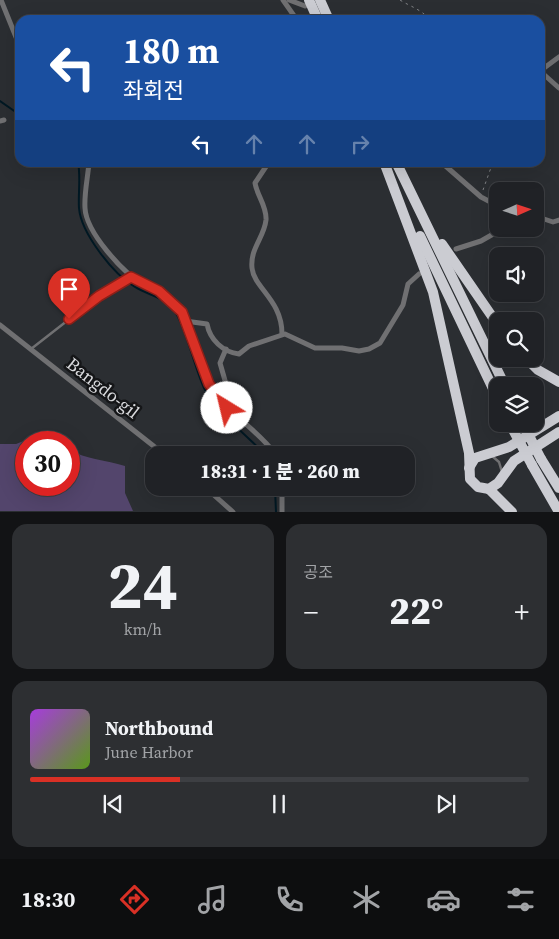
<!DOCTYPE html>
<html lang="ko">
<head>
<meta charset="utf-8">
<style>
	:root { --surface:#202226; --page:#2d2f32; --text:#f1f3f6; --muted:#a2a4a7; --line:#3d3f43; --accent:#d93025 }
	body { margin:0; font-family:"Source Serif 4","Noto Sans KR",serif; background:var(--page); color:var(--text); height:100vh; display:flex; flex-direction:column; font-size:19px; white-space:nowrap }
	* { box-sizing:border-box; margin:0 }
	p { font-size:16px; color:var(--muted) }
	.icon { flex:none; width:28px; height:28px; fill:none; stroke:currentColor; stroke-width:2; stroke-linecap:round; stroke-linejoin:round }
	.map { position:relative; height:512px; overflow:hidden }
	.panel { display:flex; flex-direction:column; gap:12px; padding:12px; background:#121315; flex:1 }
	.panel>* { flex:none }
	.banner { position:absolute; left:15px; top:15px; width:530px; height:152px; border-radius:15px; box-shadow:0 5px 20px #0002,0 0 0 1px var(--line); background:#1a4fa0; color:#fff; overflow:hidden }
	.needle { width:32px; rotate:87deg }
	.tools { position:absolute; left:489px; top:182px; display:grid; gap:10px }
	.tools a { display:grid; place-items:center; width:55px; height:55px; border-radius:10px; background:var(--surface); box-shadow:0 5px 20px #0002,0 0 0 1px var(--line); font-size:25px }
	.speed { position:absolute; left:15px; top:431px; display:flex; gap:10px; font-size:25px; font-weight:700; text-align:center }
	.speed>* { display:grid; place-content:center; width:65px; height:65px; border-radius:50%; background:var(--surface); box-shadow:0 5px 20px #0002,0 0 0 1px var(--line); line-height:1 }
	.speed .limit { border:8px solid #d22; background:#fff; color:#111 }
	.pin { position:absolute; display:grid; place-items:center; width:42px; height:42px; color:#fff; margin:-51px -21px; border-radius:50% 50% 50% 0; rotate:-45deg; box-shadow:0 0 5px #0007 }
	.pin .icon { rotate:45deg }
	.me { position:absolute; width:55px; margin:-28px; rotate:324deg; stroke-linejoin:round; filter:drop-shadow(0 0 4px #0008) }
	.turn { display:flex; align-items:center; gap:18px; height:105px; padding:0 25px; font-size:22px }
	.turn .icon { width:65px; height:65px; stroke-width:2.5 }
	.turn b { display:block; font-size:35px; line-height:42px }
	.lanes { display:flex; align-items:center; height:48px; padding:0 25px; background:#0003; justify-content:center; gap:25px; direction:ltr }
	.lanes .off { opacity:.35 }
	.big { font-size:38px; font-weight:800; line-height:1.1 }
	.panel .tile { flex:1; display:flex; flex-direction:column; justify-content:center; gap:8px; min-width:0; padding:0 18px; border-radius:15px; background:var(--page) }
	.panel .dial { align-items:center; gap:0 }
	.dial b { font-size:65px; line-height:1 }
	.song { display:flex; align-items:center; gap:15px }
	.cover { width:60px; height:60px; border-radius:8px; background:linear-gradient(135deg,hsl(280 70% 55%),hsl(90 70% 35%)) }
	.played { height:5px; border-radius:2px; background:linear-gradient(90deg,var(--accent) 30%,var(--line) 30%) }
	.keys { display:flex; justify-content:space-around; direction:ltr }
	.heat { display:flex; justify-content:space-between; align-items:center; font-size:28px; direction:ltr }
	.panel .tiles { flex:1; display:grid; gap:12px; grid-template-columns:1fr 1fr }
	.tile:last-child { grid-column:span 2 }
	.trip { position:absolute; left:145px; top:446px; width:270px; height:50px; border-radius:15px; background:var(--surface); box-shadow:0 5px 20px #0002,0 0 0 1px var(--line); font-weight:800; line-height:50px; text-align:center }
	.dock { display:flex; height:80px; justify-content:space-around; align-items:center; background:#0d0e0f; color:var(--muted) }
	.dock .icon { width:35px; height:35px }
	.dock .current { color:var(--accent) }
	.dock b { font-size:22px; color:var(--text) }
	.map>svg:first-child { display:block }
</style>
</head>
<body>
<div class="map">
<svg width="559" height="512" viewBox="0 0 559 512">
	<rect width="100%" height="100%" fill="#2b2e32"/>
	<!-- green -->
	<path fill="#53456c" d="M 34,437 L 48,439 L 54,442 L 26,442 L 26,485 L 69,485 L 69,450 C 86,459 106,460 125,466 L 125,493 L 133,511 L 0,511 L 0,444 L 16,444 Z"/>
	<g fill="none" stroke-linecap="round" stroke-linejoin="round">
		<!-- stream -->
		<g stroke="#001823" stroke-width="2">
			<polyline points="0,101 20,115"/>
			<path d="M 78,162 C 81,178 78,193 79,208 C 81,233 113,274 135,287 C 150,296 160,295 174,310 C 185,324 195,369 204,388 C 215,410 248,437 266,455"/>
			<polyline points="275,488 276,512"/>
		</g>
		<!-- path -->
		<g stroke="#828487" stroke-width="1" stroke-dasharray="2.5 4" stroke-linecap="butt">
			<path d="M 400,0 C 411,7 421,9 430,20"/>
			<polyline points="483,190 493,162"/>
		</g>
		<!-- lane -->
		<g stroke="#707072" stroke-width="2.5">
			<polyline points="31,349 99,296 131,277"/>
			<polyline points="492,456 499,462 502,472"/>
		</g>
		<!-- street -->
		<g stroke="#707072" stroke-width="5">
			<polyline points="1,0 20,47"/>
			<polyline points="283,0 297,20"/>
			<polyline points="289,0 305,6"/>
			<polyline points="559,57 540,71 559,88"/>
			<polyline points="0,121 4,120"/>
			<path d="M 89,162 C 88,177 84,193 85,208 C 86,232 123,273 143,284 C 157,293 173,297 182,313 C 195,334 197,361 209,383 C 225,413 257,428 276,455"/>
			<path d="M 269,162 L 255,183 C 257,196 267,206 266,220 C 264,238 250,248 252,268 C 254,288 282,300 282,334"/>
			<polyline points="441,162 481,197 498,206"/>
			<polyline points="535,216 553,222 559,220"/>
			<polyline points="456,249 481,241 502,229"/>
			<path d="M 185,321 L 207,324 C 210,340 223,352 239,354 L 249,346 L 285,334 L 315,348 L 342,348 L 359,351 L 369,349 L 380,343 L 403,305 L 408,284 L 419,274"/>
			<polyline points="0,325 165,455"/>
			<polyline points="226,349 220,363 226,384 227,408"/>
			<polyline points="206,488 233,512"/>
			<polyline points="282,512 282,488"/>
		</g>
		<!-- highway -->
		<g stroke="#cbccd2" stroke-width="10">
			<polyline points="309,0 318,20"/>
			<polyline points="320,0 329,20"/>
			<polyline points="384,162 433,292 469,453 470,479 478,487 489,489 498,483 514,461 559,432"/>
			<polyline points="396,162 505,386"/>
			<polyline points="420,236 498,399"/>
			<polyline points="442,244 498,325"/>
			<polyline points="527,359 538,370 559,382"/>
			<polyline points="541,459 559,488"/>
			<polyline points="532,465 559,512"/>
			<polyline points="469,468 475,458 509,447 559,416"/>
			<polyline points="489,489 512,512"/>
		</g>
		<!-- highway-bridge -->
		<g stroke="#cbccd2" stroke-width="10">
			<polyline points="523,424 541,459"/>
			<polyline points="511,426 532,465"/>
		</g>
	</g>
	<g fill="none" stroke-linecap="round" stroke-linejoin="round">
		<!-- route casing -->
		<g stroke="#8d1f18" stroke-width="12">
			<polyline id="route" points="69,319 99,296 131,277 159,291 182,312 209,384 227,408"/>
		</g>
		<!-- route -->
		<use href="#route" stroke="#d93025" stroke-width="9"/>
	</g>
	<g text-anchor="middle" stroke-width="5" stroke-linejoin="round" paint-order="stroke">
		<!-- street labels -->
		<g font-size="18" fill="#d9dadd" stroke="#151618">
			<text transform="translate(103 388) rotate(38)" y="6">Bangdo-gil</text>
		</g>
	</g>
</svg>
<div class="tools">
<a><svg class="needle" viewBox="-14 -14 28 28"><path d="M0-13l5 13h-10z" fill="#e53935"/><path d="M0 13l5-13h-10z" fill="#a2a4a7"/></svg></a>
<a><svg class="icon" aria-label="sound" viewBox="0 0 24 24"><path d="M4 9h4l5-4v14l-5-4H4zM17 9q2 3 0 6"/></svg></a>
<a><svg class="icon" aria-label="search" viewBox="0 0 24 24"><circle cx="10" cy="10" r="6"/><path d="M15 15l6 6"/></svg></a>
<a><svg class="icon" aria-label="layers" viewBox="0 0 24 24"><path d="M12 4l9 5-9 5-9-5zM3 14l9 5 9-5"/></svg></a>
</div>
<div class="speed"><div class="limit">30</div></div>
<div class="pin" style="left:69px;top:319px;background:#d93025"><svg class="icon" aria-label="arrive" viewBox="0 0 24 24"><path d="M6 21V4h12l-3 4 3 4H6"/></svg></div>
<svg class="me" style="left:227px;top:408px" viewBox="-20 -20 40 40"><circle r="19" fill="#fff"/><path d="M0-13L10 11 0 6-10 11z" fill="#d93025"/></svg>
<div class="trip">18:31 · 1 분 · 260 m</div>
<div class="banner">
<div class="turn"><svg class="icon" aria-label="left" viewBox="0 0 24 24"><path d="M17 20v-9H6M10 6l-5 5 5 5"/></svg><div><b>180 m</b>좌회전</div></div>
<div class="lanes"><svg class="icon" aria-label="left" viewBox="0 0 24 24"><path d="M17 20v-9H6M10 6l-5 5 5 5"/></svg><svg class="icon off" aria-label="ahead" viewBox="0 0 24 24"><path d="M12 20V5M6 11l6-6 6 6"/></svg><svg class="icon off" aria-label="ahead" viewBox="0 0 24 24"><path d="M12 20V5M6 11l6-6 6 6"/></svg><svg class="icon off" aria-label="right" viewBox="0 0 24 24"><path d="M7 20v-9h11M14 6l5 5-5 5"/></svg></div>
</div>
</div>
<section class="panel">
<div class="tiles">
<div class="tile dial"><b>24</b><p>km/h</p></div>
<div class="tile"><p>공조</p>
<div class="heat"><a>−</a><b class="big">22°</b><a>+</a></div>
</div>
<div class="tile">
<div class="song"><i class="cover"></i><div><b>Northbound</b><p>June Harbor</p></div></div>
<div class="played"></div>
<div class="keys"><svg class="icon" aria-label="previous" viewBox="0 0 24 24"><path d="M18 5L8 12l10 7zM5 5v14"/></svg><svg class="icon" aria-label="pause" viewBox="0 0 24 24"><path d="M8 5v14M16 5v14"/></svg><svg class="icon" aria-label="next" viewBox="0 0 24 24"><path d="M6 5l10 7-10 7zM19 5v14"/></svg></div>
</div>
</div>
</section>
<nav class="dock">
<b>18:30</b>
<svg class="icon current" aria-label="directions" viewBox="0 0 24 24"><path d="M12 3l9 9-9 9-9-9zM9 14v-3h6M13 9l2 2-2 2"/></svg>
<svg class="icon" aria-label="music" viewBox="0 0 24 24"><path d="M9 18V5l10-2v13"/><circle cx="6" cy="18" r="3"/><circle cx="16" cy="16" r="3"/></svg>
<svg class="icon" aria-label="phone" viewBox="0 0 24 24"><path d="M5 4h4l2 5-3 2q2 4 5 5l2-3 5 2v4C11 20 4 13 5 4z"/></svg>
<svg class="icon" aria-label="climate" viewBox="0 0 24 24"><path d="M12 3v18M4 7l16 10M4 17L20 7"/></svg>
<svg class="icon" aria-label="car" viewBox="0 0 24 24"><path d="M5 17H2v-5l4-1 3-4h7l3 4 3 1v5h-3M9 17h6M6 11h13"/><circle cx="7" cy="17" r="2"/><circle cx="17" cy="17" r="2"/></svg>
<svg class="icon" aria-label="filters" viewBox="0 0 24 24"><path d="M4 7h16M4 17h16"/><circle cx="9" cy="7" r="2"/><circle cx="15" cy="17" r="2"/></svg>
</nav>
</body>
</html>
